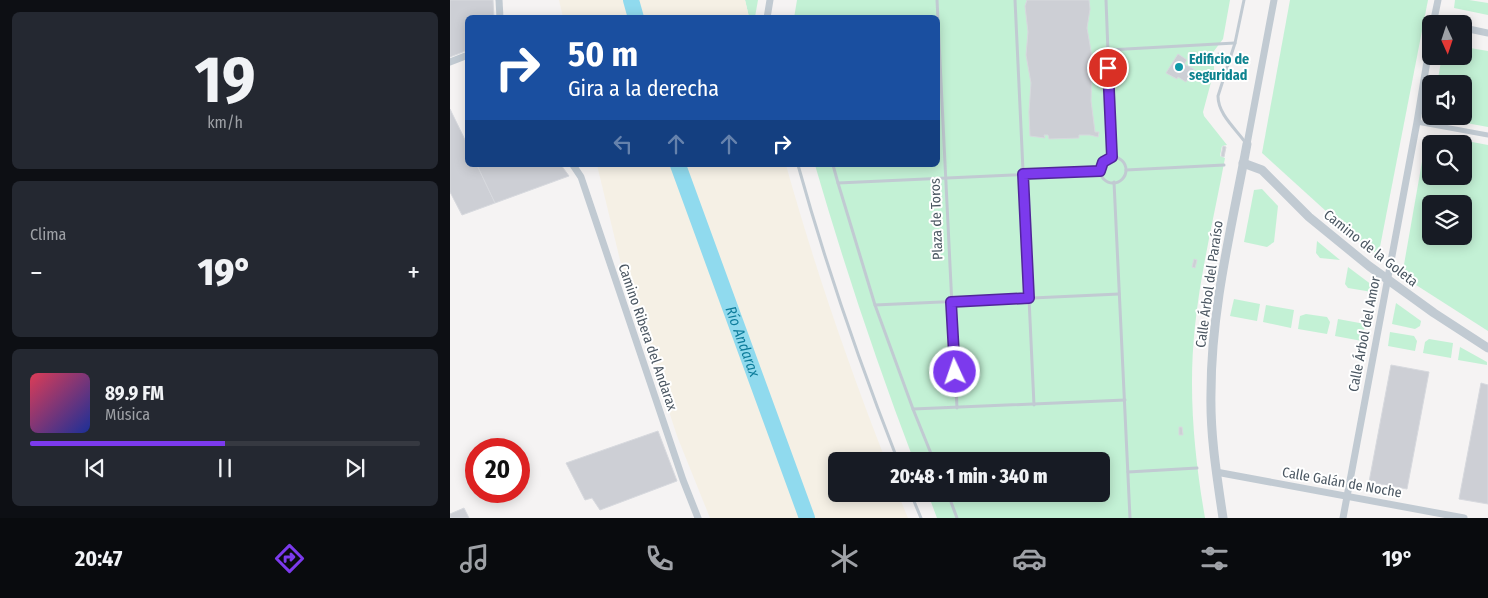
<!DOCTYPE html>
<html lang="es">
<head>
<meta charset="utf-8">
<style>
	:root { --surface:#171b24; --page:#242831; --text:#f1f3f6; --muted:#9ea1a6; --line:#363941; --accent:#7c3aed }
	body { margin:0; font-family:"Fira Sans Condensed",sans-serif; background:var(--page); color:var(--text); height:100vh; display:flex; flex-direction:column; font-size:19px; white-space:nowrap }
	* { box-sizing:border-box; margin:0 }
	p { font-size:16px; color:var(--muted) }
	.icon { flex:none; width:28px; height:28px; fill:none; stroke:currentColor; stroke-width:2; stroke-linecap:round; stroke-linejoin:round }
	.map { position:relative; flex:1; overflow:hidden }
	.panel { display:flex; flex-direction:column; gap:12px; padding:12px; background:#0d0f14; width:450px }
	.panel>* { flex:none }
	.guide { position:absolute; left:15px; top:15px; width:475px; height:152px; border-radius:8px; box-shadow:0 2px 12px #0003; background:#1a4fa0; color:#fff; overflow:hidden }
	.needle { width:32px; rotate:177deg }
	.controls { position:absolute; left:972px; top:15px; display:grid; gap:10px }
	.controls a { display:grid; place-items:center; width:50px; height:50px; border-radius:8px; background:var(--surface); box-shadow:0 2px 12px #0003; font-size:25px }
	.speed { position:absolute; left:15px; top:438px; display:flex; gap:10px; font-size:25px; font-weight:700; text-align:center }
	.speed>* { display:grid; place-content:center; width:65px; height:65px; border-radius:50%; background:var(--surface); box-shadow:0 2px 12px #0003; line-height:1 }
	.speed .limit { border:8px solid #d22; background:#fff; color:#111 }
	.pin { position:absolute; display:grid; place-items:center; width:42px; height:42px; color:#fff; margin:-21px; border:2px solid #fff; border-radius:50%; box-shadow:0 1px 5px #0007 }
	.me { position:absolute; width:55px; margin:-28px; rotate:357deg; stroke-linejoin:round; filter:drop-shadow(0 0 4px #0008) }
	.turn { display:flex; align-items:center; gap:18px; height:105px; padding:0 20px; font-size:22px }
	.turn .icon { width:65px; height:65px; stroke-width:2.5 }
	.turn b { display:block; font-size:35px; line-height:42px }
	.lanes { display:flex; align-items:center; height:48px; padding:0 20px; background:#0003; justify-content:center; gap:25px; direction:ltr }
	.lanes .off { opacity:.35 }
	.big { font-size:38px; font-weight:800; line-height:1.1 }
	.panel .tile { flex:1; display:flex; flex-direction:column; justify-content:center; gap:8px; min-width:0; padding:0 18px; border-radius:8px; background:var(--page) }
	.panel .dial { align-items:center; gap:0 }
	.dial b { font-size:65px; line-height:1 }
	.song { display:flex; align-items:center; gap:15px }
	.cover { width:60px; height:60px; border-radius:8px; background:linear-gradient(135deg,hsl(350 70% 55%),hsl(230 70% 35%)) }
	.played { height:5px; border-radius:2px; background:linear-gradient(90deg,var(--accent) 50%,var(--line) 50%) }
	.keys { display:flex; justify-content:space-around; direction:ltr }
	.heat { display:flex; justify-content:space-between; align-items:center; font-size:28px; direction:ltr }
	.trip { position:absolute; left:378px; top:452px; width:282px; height:50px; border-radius:8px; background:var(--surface); box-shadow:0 2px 12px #0003; font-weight:800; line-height:50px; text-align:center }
	.tabs { display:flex; height:80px; justify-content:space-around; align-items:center; background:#090b0e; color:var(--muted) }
	.tabs .icon { width:35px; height:35px }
	.tabs .active { color:var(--accent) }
	.tabs b { font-size:22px; color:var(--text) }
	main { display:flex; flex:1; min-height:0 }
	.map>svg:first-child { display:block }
</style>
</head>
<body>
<main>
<section class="panel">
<div class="tile dial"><b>19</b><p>km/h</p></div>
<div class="tile"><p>Clima</p>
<div class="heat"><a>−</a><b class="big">19°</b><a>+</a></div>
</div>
<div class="tile">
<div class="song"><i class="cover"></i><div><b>89.9 FM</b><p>Música</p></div></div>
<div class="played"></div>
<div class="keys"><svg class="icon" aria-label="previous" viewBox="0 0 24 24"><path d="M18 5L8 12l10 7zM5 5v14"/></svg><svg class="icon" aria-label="pause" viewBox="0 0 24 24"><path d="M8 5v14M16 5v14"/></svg><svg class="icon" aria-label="next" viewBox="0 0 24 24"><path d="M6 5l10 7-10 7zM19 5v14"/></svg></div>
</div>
</section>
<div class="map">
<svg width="1038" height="518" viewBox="0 0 1038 518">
	<rect width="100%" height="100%" fill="#f5f3f3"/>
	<!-- green -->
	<g fill="#c3f1d5" fill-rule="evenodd">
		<polygon points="295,0 308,0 305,17 299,17"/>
		<path d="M 347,0 L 780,0 L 773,39 L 764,51 L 764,71 L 753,112 L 754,116 L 777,145 L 772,146 L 770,156 L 775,158 C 765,213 751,269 745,326 C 738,390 744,454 755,518 L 487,518 L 478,494 L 651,494 L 651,461 L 464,461 C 427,364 394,265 365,165 L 488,165 L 488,18 L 344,18 Z"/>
		<polygon points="840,0 978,0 929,252 921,252 812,153"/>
		<polygon points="1005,0 1019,0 1038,3 1038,15 1004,8"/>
		<polygon points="1014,47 1038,51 1038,127 989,118 988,116 1014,116 1014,84 987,84 992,56 1014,56"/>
		<path d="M 985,135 L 1038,145 L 1038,331 L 952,276 L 976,139 ZM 981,144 L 1014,144 L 1014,176 L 981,176 ZM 981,204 L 1014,204 L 1014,236 L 981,236 Z"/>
		<polygon points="812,189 828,206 824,242 817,247 794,242 804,190"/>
		<polygon points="867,241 890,260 870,258 866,253"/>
		<polygon points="898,267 922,285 922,292 898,288 895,284"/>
		<polygon points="784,299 810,304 807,321 780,316"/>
		<polygon points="946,303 971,321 970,326 965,329 942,324"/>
		<polygon points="816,305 844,310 841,328 813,322"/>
		<polygon points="856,314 877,317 880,322 877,334 848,329 850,316"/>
		<polygon points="888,319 915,324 912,341 885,336"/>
		<polygon points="940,332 964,336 967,341 965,351 938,346"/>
		<polygon points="979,339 1003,343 1001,358 973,353 975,342"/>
		<polygon points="1010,347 1037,362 1037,365 1008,360"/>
	</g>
	<!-- sand -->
	<g fill="#f5f0e5">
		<polygon points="109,0 295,0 299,17 113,17"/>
		<path d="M 147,165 L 336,165 C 364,265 398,364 436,461 L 386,461 L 386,494 L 448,494 L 458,518 L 260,518 L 227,436 L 170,260 Z"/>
	</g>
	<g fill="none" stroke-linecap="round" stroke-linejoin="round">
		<!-- river -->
		<g stroke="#90daee" stroke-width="16">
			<polyline points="181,0 186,18"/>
			<path id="s1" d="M 228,165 L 357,518"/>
		</g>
	</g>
	<!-- building -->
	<g fill="#cdcfd5" stroke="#d7d9de">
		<polygon points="0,0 43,0 44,18 18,18 18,50 0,57"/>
		<polygon points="577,0 639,0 640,9 637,28 642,57 641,101 645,132 649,132 648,137 640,135 629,135 629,138 599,139 598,135 594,135 595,138 580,136 579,112 581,83 576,55 578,32 575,6"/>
		<rect x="768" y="53" width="3" height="8"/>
		<polygon points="728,54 737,60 734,64 744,69 736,82 728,77 727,79 716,73"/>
		<polygon points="0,109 18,146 18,165 27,165 45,203 12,215 0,192"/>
		<polygon points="773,146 776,147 774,157 771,156"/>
		<polygon points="27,165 111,165 119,176 45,203"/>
		<polygon points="744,259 747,260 745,268 742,267"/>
		<polygon points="941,365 979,372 957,489 919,482"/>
		<polygon points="1031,383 1038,385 1038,504 1009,499"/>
		<polygon points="729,427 732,427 733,435 729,435"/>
		<polygon points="208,431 227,481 150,510 142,498 135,500 116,463"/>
		<polygon points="14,508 19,518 0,518 0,514"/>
	</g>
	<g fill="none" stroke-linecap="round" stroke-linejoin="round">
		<!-- service -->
		<g stroke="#c1cad2" stroke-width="3">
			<polyline points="487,0 507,408"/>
			<polyline points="565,0 584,405"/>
			<polyline points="656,0 662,157"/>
			<path d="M 794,0 L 785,43 L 768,96 C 768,114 785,128 795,142"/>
			<polyline points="658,50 785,43"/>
			<circle cx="663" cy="170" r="13"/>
			<path d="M 348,165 C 376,266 410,364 448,461"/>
			<polyline points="383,165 388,183 650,171"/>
			<polyline points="676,170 774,165"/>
			<polyline points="664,182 680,518"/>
			<polyline points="388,183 425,305 463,409 484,461"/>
			<polyline points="425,305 669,294"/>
			<polyline points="463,409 675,400"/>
			<polyline points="678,472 747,468"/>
			<polyline points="461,494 471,518"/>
			<polyline points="498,494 507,518"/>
		</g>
		<!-- pedestrian -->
		<polyline stroke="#c1cad2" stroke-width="5" points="967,122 1038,135"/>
		<!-- minor -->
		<g stroke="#c1cad2" stroke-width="7">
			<polyline points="49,0 50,18"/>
			<polyline points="317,18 320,0"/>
			<polyline points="983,24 988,0"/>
			<polyline points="1014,28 1038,33"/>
			<polyline points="0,62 18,55"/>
			<polyline points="797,144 824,0"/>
			<polyline points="123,165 131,177 233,480 248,518"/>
			<polyline points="766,472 1014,518"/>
			<polyline points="893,518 967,122 981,37"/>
		</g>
		<!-- tertiary -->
		<g stroke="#c1cad2" stroke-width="9">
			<polyline points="793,163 812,170 859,217 919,266 984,313 1038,348"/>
			<path d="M 773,518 C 767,477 760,435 761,393 C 761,308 782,226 797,144"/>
		</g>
	</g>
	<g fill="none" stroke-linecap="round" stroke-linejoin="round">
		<!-- route casing -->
		<g stroke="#51269a" stroke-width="12">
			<polyline id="route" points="505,372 501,302 579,298 573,174 650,171 653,162 662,157 658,68"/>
		</g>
		<!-- route -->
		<use href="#route" stroke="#7c3aed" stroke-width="9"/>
	</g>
	<!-- markers -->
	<circle fill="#0f9aa8" stroke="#fff" stroke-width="2" cx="729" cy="67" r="5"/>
	<g text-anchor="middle" stroke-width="4" stroke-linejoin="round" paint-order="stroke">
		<!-- culture labels -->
		<g font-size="14" font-weight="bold" fill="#0d838f" stroke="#fff" text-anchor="start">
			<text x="739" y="64">Edificio de<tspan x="739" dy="16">seguridad</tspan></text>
		</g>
		<!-- street labels -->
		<g font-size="14" fill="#4a5661" stroke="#fff">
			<text transform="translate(486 219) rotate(-92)" y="5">Plaza de Toros</text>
			<text transform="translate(921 248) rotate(38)" y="5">Camino de la Goleta</text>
			<text transform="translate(759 284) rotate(-82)" y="5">Calle Árbol del Paraíso</text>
			<text transform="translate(914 334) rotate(-79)" y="5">Calle Árbol del Amor</text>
			<text transform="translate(198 337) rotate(71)" y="5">Camino Ribera del Andarax</text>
			<text transform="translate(892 482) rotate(10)" y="5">Calle Galán de Noche</text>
		</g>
		<!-- water labels -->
		<g font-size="15" font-style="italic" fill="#0c7c9b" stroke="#fff">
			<text dy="5" stroke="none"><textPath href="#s1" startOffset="188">Río Andarax</textPath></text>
		</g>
	</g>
</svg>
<div class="controls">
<a><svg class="needle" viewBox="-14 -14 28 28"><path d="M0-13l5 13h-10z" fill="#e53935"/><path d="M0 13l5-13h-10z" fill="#9ea1a6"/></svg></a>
<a><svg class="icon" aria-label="sound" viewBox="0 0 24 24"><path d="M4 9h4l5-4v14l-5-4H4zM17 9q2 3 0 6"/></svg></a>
<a><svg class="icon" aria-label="search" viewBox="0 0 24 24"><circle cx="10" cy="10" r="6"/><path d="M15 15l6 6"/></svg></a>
<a><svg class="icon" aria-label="layers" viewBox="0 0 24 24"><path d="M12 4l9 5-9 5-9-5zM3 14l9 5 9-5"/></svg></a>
</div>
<div class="speed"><div class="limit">20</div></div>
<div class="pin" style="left:658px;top:68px;background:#d93025"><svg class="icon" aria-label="arrive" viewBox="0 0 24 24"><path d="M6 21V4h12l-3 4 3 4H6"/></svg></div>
<svg class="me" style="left:505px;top:372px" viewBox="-20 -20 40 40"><circle r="17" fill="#7c3aed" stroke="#fff" stroke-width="3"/><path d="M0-11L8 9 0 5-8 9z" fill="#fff"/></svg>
<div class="trip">20:48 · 1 min · 340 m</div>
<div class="guide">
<div class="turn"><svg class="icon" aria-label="right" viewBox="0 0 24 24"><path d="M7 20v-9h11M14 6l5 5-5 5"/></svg><div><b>50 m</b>Gira a la derecha</div></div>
<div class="lanes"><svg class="icon off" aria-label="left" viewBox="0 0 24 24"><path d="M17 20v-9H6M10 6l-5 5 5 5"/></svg><svg class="icon off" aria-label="ahead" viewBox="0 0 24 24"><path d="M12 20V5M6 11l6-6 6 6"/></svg><svg class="icon off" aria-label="ahead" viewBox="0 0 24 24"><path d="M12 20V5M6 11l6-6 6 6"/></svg><svg class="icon" aria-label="right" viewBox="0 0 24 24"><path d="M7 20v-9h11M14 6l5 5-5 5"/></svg></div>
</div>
</div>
</main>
<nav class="tabs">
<b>20:47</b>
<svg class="icon active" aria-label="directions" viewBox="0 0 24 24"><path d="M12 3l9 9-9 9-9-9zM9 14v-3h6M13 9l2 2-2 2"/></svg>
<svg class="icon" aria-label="music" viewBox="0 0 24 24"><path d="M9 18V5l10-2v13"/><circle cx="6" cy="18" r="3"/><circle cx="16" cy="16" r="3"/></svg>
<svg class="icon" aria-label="phone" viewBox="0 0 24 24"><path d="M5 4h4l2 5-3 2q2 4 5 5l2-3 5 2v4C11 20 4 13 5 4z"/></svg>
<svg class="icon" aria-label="climate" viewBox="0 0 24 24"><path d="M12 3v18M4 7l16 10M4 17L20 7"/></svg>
<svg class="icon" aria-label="car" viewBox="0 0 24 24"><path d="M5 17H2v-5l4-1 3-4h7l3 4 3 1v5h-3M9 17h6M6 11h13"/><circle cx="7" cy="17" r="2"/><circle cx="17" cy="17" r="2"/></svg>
<svg class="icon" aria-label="filters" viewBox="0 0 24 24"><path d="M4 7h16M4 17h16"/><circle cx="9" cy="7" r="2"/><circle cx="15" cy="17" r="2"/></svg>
<b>19°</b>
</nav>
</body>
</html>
